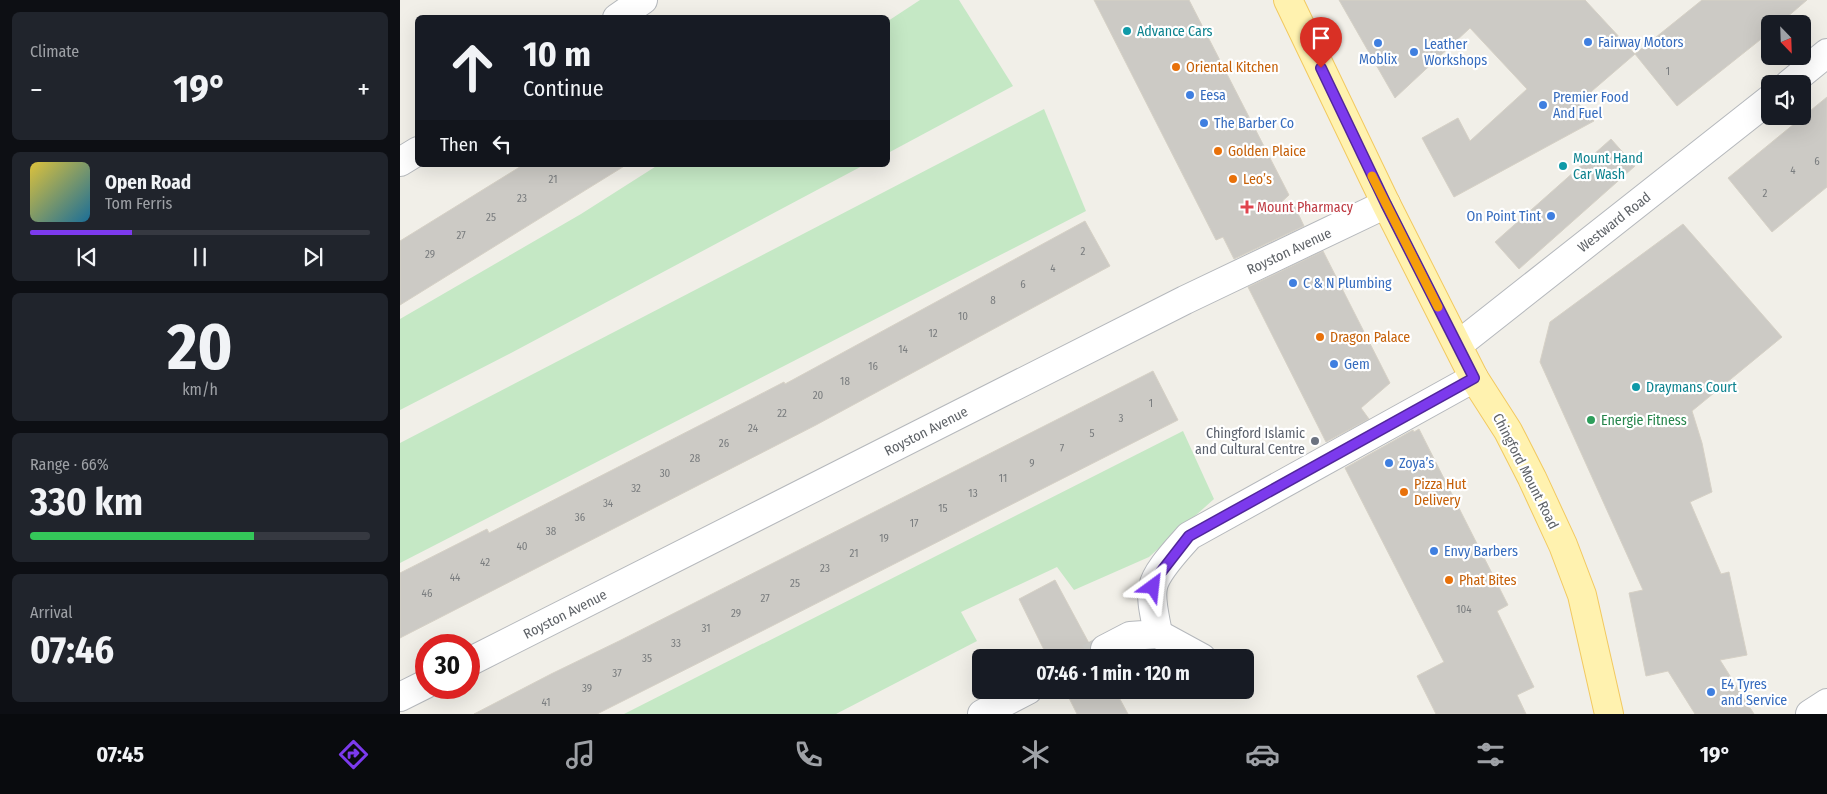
<!DOCTYPE html>
<html lang="en">
<head>
<meta charset="utf-8">
<style>
	:root { --surface:#171b24; --page:#20242c; --text:#f1f3f6; --muted:#9ea1a6; --line:#363941; --accent:#7c3aed }
	body { margin:0; font-family:"Fira Sans Condensed",sans-serif; background:var(--page); color:var(--text); height:100vh; display:flex; flex-direction:column; font-size:19px; white-space:nowrap }
	* { box-sizing:border-box; margin:0 }
	p { font-size:16px; color:var(--muted) }
	.icon { flex:none; width:28px; height:28px; fill:none; stroke:currentColor; stroke-width:2; stroke-linecap:round; stroke-linejoin:round }
	.map { position:relative; flex:1; overflow:hidden }
	.drawer { display:flex; flex-direction:column; gap:12px; padding:12px; background:#0d0f14; width:400px }
	.drawer>* { flex:none }
	.banner { position:absolute; left:15px; top:15px; width:475px; height:152px; border-radius:8px; box-shadow:0 5px 20px #0002; background:#171b24; color:var(--text); overflow:hidden }
	.needle { width:32px; rotate:157deg }
	.fabs { position:absolute; left:1361px; top:15px; display:grid; gap:10px }
	.fabs a { display:grid; place-items:center; width:50px; height:50px; border-radius:8px; background:var(--surface); box-shadow:0 5px 20px #0002; font-size:25px }
	.speed { position:absolute; left:15px; top:634px; display:flex; gap:10px; font-size:25px; font-weight:700; text-align:center }
	.speed>* { display:grid; place-content:center; width:65px; height:65px; border-radius:50%; background:var(--surface); box-shadow:0 5px 20px #0002; line-height:1 }
	.speed .limit { border:8px solid #d22; background:#fff; color:#111 }
	.pin { position:absolute; display:grid; place-items:center; width:42px; height:42px; color:#fff; margin:-51px -21px; border-radius:50% 50% 50% 0; rotate:-45deg; box-shadow:0 0 5px #0007 }
	.pin .icon { rotate:45deg }
	.me { position:absolute; width:55px; margin:-28px; rotate:30deg; stroke-linejoin:round; filter:drop-shadow(0 0 4px #0008) }
	.turn { display:flex; align-items:center; gap:18px; height:105px; padding:0 25px; font-size:22px }
	.turn .icon { width:65px; height:65px; stroke-width:2.5 }
	.turn b { display:block; font-size:35px; line-height:42px }
	.then { display:flex; align-items:center; height:48px; padding:0 25px; background:#0003; gap:10px; font-size:19px }
	.big { font-size:38px; font-weight:700; line-height:1.1 }
	.drawer .widget { flex:1; display:flex; flex-direction:column; justify-content:center; gap:8px; min-width:0; padding:0 18px; border-radius:8px; background:var(--page) }
	.drawer .dial { align-items:center; gap:0 }
	.dial b { font-size:65px; line-height:1 }
	.song { display:flex; align-items:center; gap:15px }
	.cover { width:60px; height:60px; border-radius:8px; background:linear-gradient(135deg,hsl(50 70% 55%),hsl(200 70% 35%)) }
	.played { height:5px; border-radius:2px; background:linear-gradient(90deg,var(--accent) 30%,var(--line) 30%) }
	.keys { display:flex; justify-content:space-around; direction:ltr }
	.heat { display:flex; justify-content:space-between; align-items:center; font-size:28px; direction:ltr }
	.charge { height:8px; border-radius:4px; background:linear-gradient(90deg,#34c759 66%,var(--line) 0) }
	.trip { position:absolute; left:572px; top:649px; width:282px; height:50px; border-radius:8px; background:var(--surface); box-shadow:0 5px 20px #0002; font-weight:700; line-height:50px; text-align:center }
	.tabs { display:flex; height:80px; justify-content:space-around; align-items:center; background:#090b0e; color:var(--muted) }
	.tabs .icon { width:35px; height:35px }
	.tabs .current { color:var(--accent) }
	.tabs b { font-size:22px; color:var(--text) }
	main { display:flex; flex:1; min-height:0 }
	.map>svg:first-child { display:block }
</style>
</head>
<body>
<main>
<section class="drawer">
<div class="widget"><p>Climate</p>
<div class="heat"><a>−</a><b class="big">19°</b><a>+</a></div>
</div>
<div class="widget">
<div class="song"><i class="cover"></i><div><b>Open Road</b><p>Tom Ferris</p></div></div>
<div class="played"></div>
<div class="keys"><svg class="icon" aria-label="previous" viewBox="0 0 24 24"><path d="M18 5L8 12l10 7zM5 5v14"/></svg><svg class="icon" aria-label="pause" viewBox="0 0 24 24"><path d="M8 5v14M16 5v14"/></svg><svg class="icon" aria-label="next" viewBox="0 0 24 24"><path d="M6 5l10 7-10 7zM19 5v14"/></svg></div>
</div>
<div class="widget dial"><b>20</b><p>km/h</p></div>
<div class="widget"><p>Range · 66%</p><b class="big">330 km</b><div class="charge"></div></div>
<div class="widget"><p>Arrival</p><b class="big">07:46</b></div>
</section>
<div class="map">
<svg width="1427" height="714" viewBox="0 0 1427 714">
	<rect width="100%" height="100%" fill="#f1efe8"/>
	<!-- green -->
	<g fill="#c5e8c5">
		<polygon points="520,0 559,0 613,86 488,153 488,21"/>
		<polygon points="644,109 686,211 0,563 0,443"/>
		<polygon points="258,165 464,165 111,353 0,410 0,319 181,214"/>
		<polygon points="783,431 814,499 749,557 674,590 657,567 561,612 577,641 436,714 224,714"/>
	</g>
	<!-- building -->
	<g fill="#cccac5" stroke="#d6d1c6">
		<polygon points="694,0 789,0 889,195 873,210 876,215 894,205 904,226 834,259 823,237 816,240"/>
		<polygon points="939,0 1185,0 1235,54 1178,103 1194,121 1054,197 1022,138 1058,118 1070,141 1127,89 1070,28 995,98"/>
		<polygon points="1302,0 1407,0 1379,24 1370,24 1370,32 1277,106 1235,54"/>
		<polygon points="1427,97 1427,187 1372,232 1328,178"/>
		<polygon points="1211,139 1235,166 1119,269 1095,242"/>
		<polygon points="123,165 226,165 0,305 0,241"/>
		<polygon points="685,221 710,266 416,425 0,638 0,573 87,529 89,533 355,397 384,382 385,384"/>
		<polygon points="1283,224 1382,337 1292,411 1302,443 1312,492 1290,502 1321,574 1329,572 1347,655 1320,660 1354,714 1295,714 1268,671 1246,676 1229,593 1243,590 1140,362 1150,322"/>
		<polygon points="923,251 990,383 961,408 969,419 926,442 848,287"/>
		<polygon points="753,371 778,420 362,631 197,714 74,714 151,674 219,641"/>
		<polygon points="1019,429 1108,605 1097,611 1134,687 1117,695 1126,714 1036,714 1017,676 1044,662 945,468 1013,430 1014,432"/>
		<polygon points="655,580 690,645 689,649 692,658 648,658 619,599"/>
		<polygon points="665,690 715,690 728,714 677,714"/>
	</g>
	<g fill="none" stroke-linecap="round" stroke-linejoin="round">
		<!-- minor-tunnel -->
		<polyline stroke="#ccccc8" stroke-width="28" stroke-dasharray="28 14" stroke-linecap="butt" points="689,658 705,649"/>
		<!-- minor casing -->
		<g stroke="#b5b8bc" stroke-width="30">
			<g id="minor">
				<polyline points="217,18 243,0"/>
				<polyline points="1389,84 1427,53"/>
				<polyline points="0,162 18,151"/>
				<polyline points="1058,345 1370,99"/>
				<polyline points="758,634 802,658"/>
				<path d="M 705,649 L 730,636 L 758,634 C 756,620 750,601 753,587 C 756,571 778,549 789,536 L 1074,378"/>
				<polyline points="69,662 785,300 986,204"/>
				<polyline points="0,697 26,684"/>
				<polyline points="582,714 628,690"/>
				<polyline points="1410,714 1427,703"/>
			</g>
		</g>
		<!-- major casing -->
		<g stroke="#f2c960" stroke-width="30">
			<polyline id="major" points="888,0 986,204 1074,378 1108,431 1132,478 1163,545 1182,595 1209,714"/>
		</g>
		<!-- minor -->
		<use href="#minor" stroke="#fff" stroke-width="28"/>
		<!-- major -->
		<use href="#major" stroke="#fff2af" stroke-width="28"/>
	</g>
	<g fill="none" stroke-linecap="round" stroke-linejoin="round">
		<!-- route casing -->
		<g stroke="#51269a" stroke-width="12">
			<polyline id="route" points="753,587 758,576 789,536 1074,378 986,204 921,68"/>
		</g>
		<!-- route -->
		<use href="#route" stroke="#7c3aed" stroke-width="9"/>
		<!-- slow -->
		<polyline stroke="#f59e0b" stroke-width="9" points="972,176 1038,307"/>
	</g>
	<!-- markers -->
	<g fill="#0f9aa8" stroke="#fff" stroke-width="2">
		<circle cx="727" cy="31" r="5"/>
		<circle cx="1163" cy="166" r="5"/>
		<circle cx="1236" cy="387" r="5"/>
	</g>
	<g fill="#3f7fe0" stroke="#fff" stroke-width="2">
		<circle cx="1188" cy="42" r="5"/>
		<circle cx="978" cy="43" r="5"/>
		<circle cx="1014" cy="52" r="5"/>
		<circle cx="790" cy="95" r="5"/>
		<circle cx="1143" cy="105" r="5"/>
		<circle cx="804" cy="123" r="5"/>
		<circle cx="1151" cy="216" r="5"/>
		<circle cx="893" cy="283" r="5"/>
		<circle cx="934" cy="364" r="5"/>
		<circle cx="989" cy="463" r="5"/>
		<circle cx="1034" cy="551" r="5"/>
		<circle cx="1311" cy="692" r="5"/>
	</g>
	<g fill="#e8710a" stroke="#fff" stroke-width="2">
		<circle cx="776" cy="67" r="5"/>
		<circle cx="818" cy="151" r="5"/>
		<circle cx="833" cy="179" r="5"/>
		<circle cx="920" cy="337" r="5"/>
		<circle cx="1004" cy="492" r="5"/>
		<circle cx="1049" cy="580" r="5"/>
	</g>
	<path fill="#e0444e" stroke="#fff" stroke-width="2" d="M844.5 199.5h5v5h5v5h-5v5h-5v-5h-5v-5h5z"/>
	<circle fill="#2e9e5b" stroke="#fff" stroke-width="2" cx="1191" cy="420" r="5"/>
	<circle fill="#6b7280" stroke="#fff" stroke-width="2" cx="915" cy="441" r="5"/>
	<g text-anchor="middle" stroke-width="4.5" stroke-linejoin="round" paint-order="stroke">
		<!-- number labels -->
		<g font-size="11" fill="#7a7d7f">
			<text x="1268" y="75">1</text>
			<text x="1417" y="165">6</text>
			<text x="1393" y="174">4</text>
			<text x="153" y="183">21</text>
			<text x="1365" y="197">2</text>
			<text x="122" y="202">23</text>
			<text x="91" y="221">25</text>
			<text x="61" y="239">27</text>
			<text x="683" y="255">2</text>
			<text x="30" y="258">29</text>
			<text x="653" y="272">4</text>
			<text x="623" y="288">6</text>
			<text x="593" y="304">8</text>
			<text x="563" y="320">10</text>
			<text x="533" y="337">12</text>
			<text x="503" y="353">14</text>
			<text x="473" y="370">16</text>
			<text x="445" y="385">18</text>
			<text x="418" y="399">20</text>
			<text x="751" y="407">1</text>
			<text x="382" y="417">22</text>
			<text x="721" y="422">3</text>
			<text x="353" y="432">24</text>
			<text x="692" y="437">5</text>
			<text x="324" y="447">26</text>
			<text x="662" y="452">7</text>
			<text x="295" y="462">28</text>
			<text x="632" y="467">9</text>
			<text x="265" y="477">30</text>
			<text x="603" y="482">11</text>
			<text x="236" y="492">32</text>
			<text x="573" y="497">13</text>
			<text x="208" y="507">34</text>
			<text x="543" y="512">15</text>
			<text x="180" y="521">36</text>
			<text x="514" y="527">17</text>
			<text x="151" y="535">38</text>
			<text x="484" y="542">19</text>
			<text x="122" y="550">40</text>
			<text x="454" y="557">21</text>
			<text x="85" y="566">42</text>
			<text x="425" y="572">23</text>
			<text x="55" y="581">44</text>
			<text x="395" y="587">25</text>
			<text x="27" y="597">46</text>
			<text x="365" y="602">27</text>
			<text x="1064" y="613">104</text>
			<text x="336" y="617">29</text>
			<text x="306" y="632">31</text>
			<text x="276" y="647">33</text>
			<text x="247" y="662">35</text>
			<text x="217" y="677">37</text>
			<text x="187" y="692">39</text>
			<text x="146" y="706">41</text>
		</g>
		<!-- culture labels -->
		<g font-size="14" fill="#0d838f" stroke="#fff" text-anchor="start">
			<text x="737" y="36">Advance Cars</text>
			<text x="1173" y="163">Mount Hand<tspan x="1173" dy="16">Car Wash</tspan></text>
			<text x="1246" y="392">Draymans Court</text>
		</g>
		<!-- shop labels -->
		<g font-size="14" fill="#366cbe" stroke="#fff" text-anchor="start">
			<text x="1198" y="47">Fairway Motors</text>
			<text x="1024" y="49">Leather<tspan x="1024" dy="16">Workshops</tspan></text>
			<text x="978" y="64" text-anchor="middle">Moblix</text>
			<text x="800" y="100">Eesa</text>
			<text x="1153" y="102">Premier Food<tspan x="1153" dy="16">And Fuel</tspan></text>
			<text x="814" y="128">The Barber Co</text>
			<text x="1141" y="221" text-anchor="end">On Point Tint</text>
			<text x="903" y="288">C &amp; N Plumbing</text>
			<text x="944" y="369">Gem</text>
			<text x="999" y="468">Zoya’s</text>
			<text x="1044" y="556">Envy Barbers</text>
			<text x="1321" y="689">E4 Tyres<tspan x="1321" dy="16">and Service</tspan></text>
		</g>
		<!-- food labels -->
		<g font-size="14" fill="#c56008" stroke="#fff" text-anchor="start">
			<text x="786" y="72">Oriental Kitchen</text>
			<text x="828" y="156">Golden Plaice</text>
			<text x="843" y="184">Leo’s</text>
			<text x="930" y="342">Dragon Palace</text>
			<text x="1014" y="489">Pizza Hut<tspan x="1014" dy="16">Delivery</tspan></text>
			<text x="1059" y="585">Phat Bites</text>
		</g>
		<!-- health labels -->
		<g font-size="14" fill="#be3a42" stroke="#fff" text-anchor="start">
			<text x="857" y="212">Mount Pharmacy</text>
		</g>
		<!-- street labels -->
		<g font-size="14" fill="#5f6368" stroke="#fff">
			<text transform="translate(1214 222) rotate(-38)" y="5">Westward Road</text>
			<text transform="translate(889 251) rotate(-25)" y="5">Royston Avenue</text>
			<text transform="translate(526 431) rotate(-27)" y="5">Royston Avenue</text>
			<text transform="translate(1126 471) rotate(63)" y="5">Chingford Mount Road</text>
			<text transform="translate(165 614) rotate(-27)" y="5">Royston Avenue</text>
		</g>
		<!-- leisure labels -->
		<g font-size="14" fill="#27864d" stroke="#fff" text-anchor="start">
			<text x="1201" y="425">Energie Fitness</text>
		</g>
		<!-- worship labels -->
		<g font-size="14" fill="#5b616d" stroke="#fff" text-anchor="end">
			<text x="905" y="438">Chingford Islamic<tspan x="905" dy="16">and Cultural Centre</tspan></text>
		</g>
	</g>
</svg>
<div class="fabs">
<a><svg class="needle" viewBox="-14 -14 28 28"><path d="M0-13l5 13h-10z" fill="#e53935"/><path d="M0 13l5-13h-10z" fill="#9ea1a6"/></svg></a>
<a><svg class="icon" aria-label="sound" viewBox="0 0 24 24"><path d="M4 9h4l5-4v14l-5-4H4zM17 9q2 3 0 6"/></svg></a>
</div>
<div class="speed"><div class="limit">30</div></div>
<div class="pin" style="left:921px;top:68px;background:#d93025"><svg class="icon" aria-label="arrive" viewBox="0 0 24 24"><path d="M6 21V4h12l-3 4 3 4H6"/></svg></div>
<svg class="me" style="left:753px;top:587px" viewBox="-20 -20 40 40"><path d="M0-17L14 15 0 8-14 15z" fill="#7c3aed" stroke="#fff" stroke-width="4"/></svg>
<div class="trip">07:46 · 1 min · 120 m</div>
<div class="banner">
<div class="turn"><svg class="icon" aria-label="ahead" viewBox="0 0 24 24"><path d="M12 20V5M6 11l6-6 6 6"/></svg><div><b>10 m</b>Continue</div></div>
<div class="then">Then<svg class="icon" aria-label="left" viewBox="0 0 24 24"><path d="M17 20v-9H6M10 6l-5 5 5 5"/></svg></div>
</div>
</div>
</main>
<nav class="tabs">
<b>07:45</b>
<svg class="icon current" aria-label="directions" viewBox="0 0 24 24"><path d="M12 3l9 9-9 9-9-9zM9 14v-3h6M13 9l2 2-2 2"/></svg>
<svg class="icon" aria-label="music" viewBox="0 0 24 24"><path d="M9 18V5l10-2v13"/><circle cx="6" cy="18" r="3"/><circle cx="16" cy="16" r="3"/></svg>
<svg class="icon" aria-label="phone" viewBox="0 0 24 24"><path d="M5 4h4l2 5-3 2q2 4 5 5l2-3 5 2v4C11 20 4 13 5 4z"/></svg>
<svg class="icon" aria-label="climate" viewBox="0 0 24 24"><path d="M12 3v18M4 7l16 10M4 17L20 7"/></svg>
<svg class="icon" aria-label="car" viewBox="0 0 24 24"><path d="M5 17H2v-5l4-1 3-4h7l3 4 3 1v5h-3M9 17h6M6 11h13"/><circle cx="7" cy="17" r="2"/><circle cx="17" cy="17" r="2"/></svg>
<svg class="icon" aria-label="filters" viewBox="0 0 24 24"><path d="M4 7h16M4 17h16"/><circle cx="9" cy="7" r="2"/><circle cx="15" cy="17" r="2"/></svg>
<b>19°</b>
</nav>
</body>
</html>
